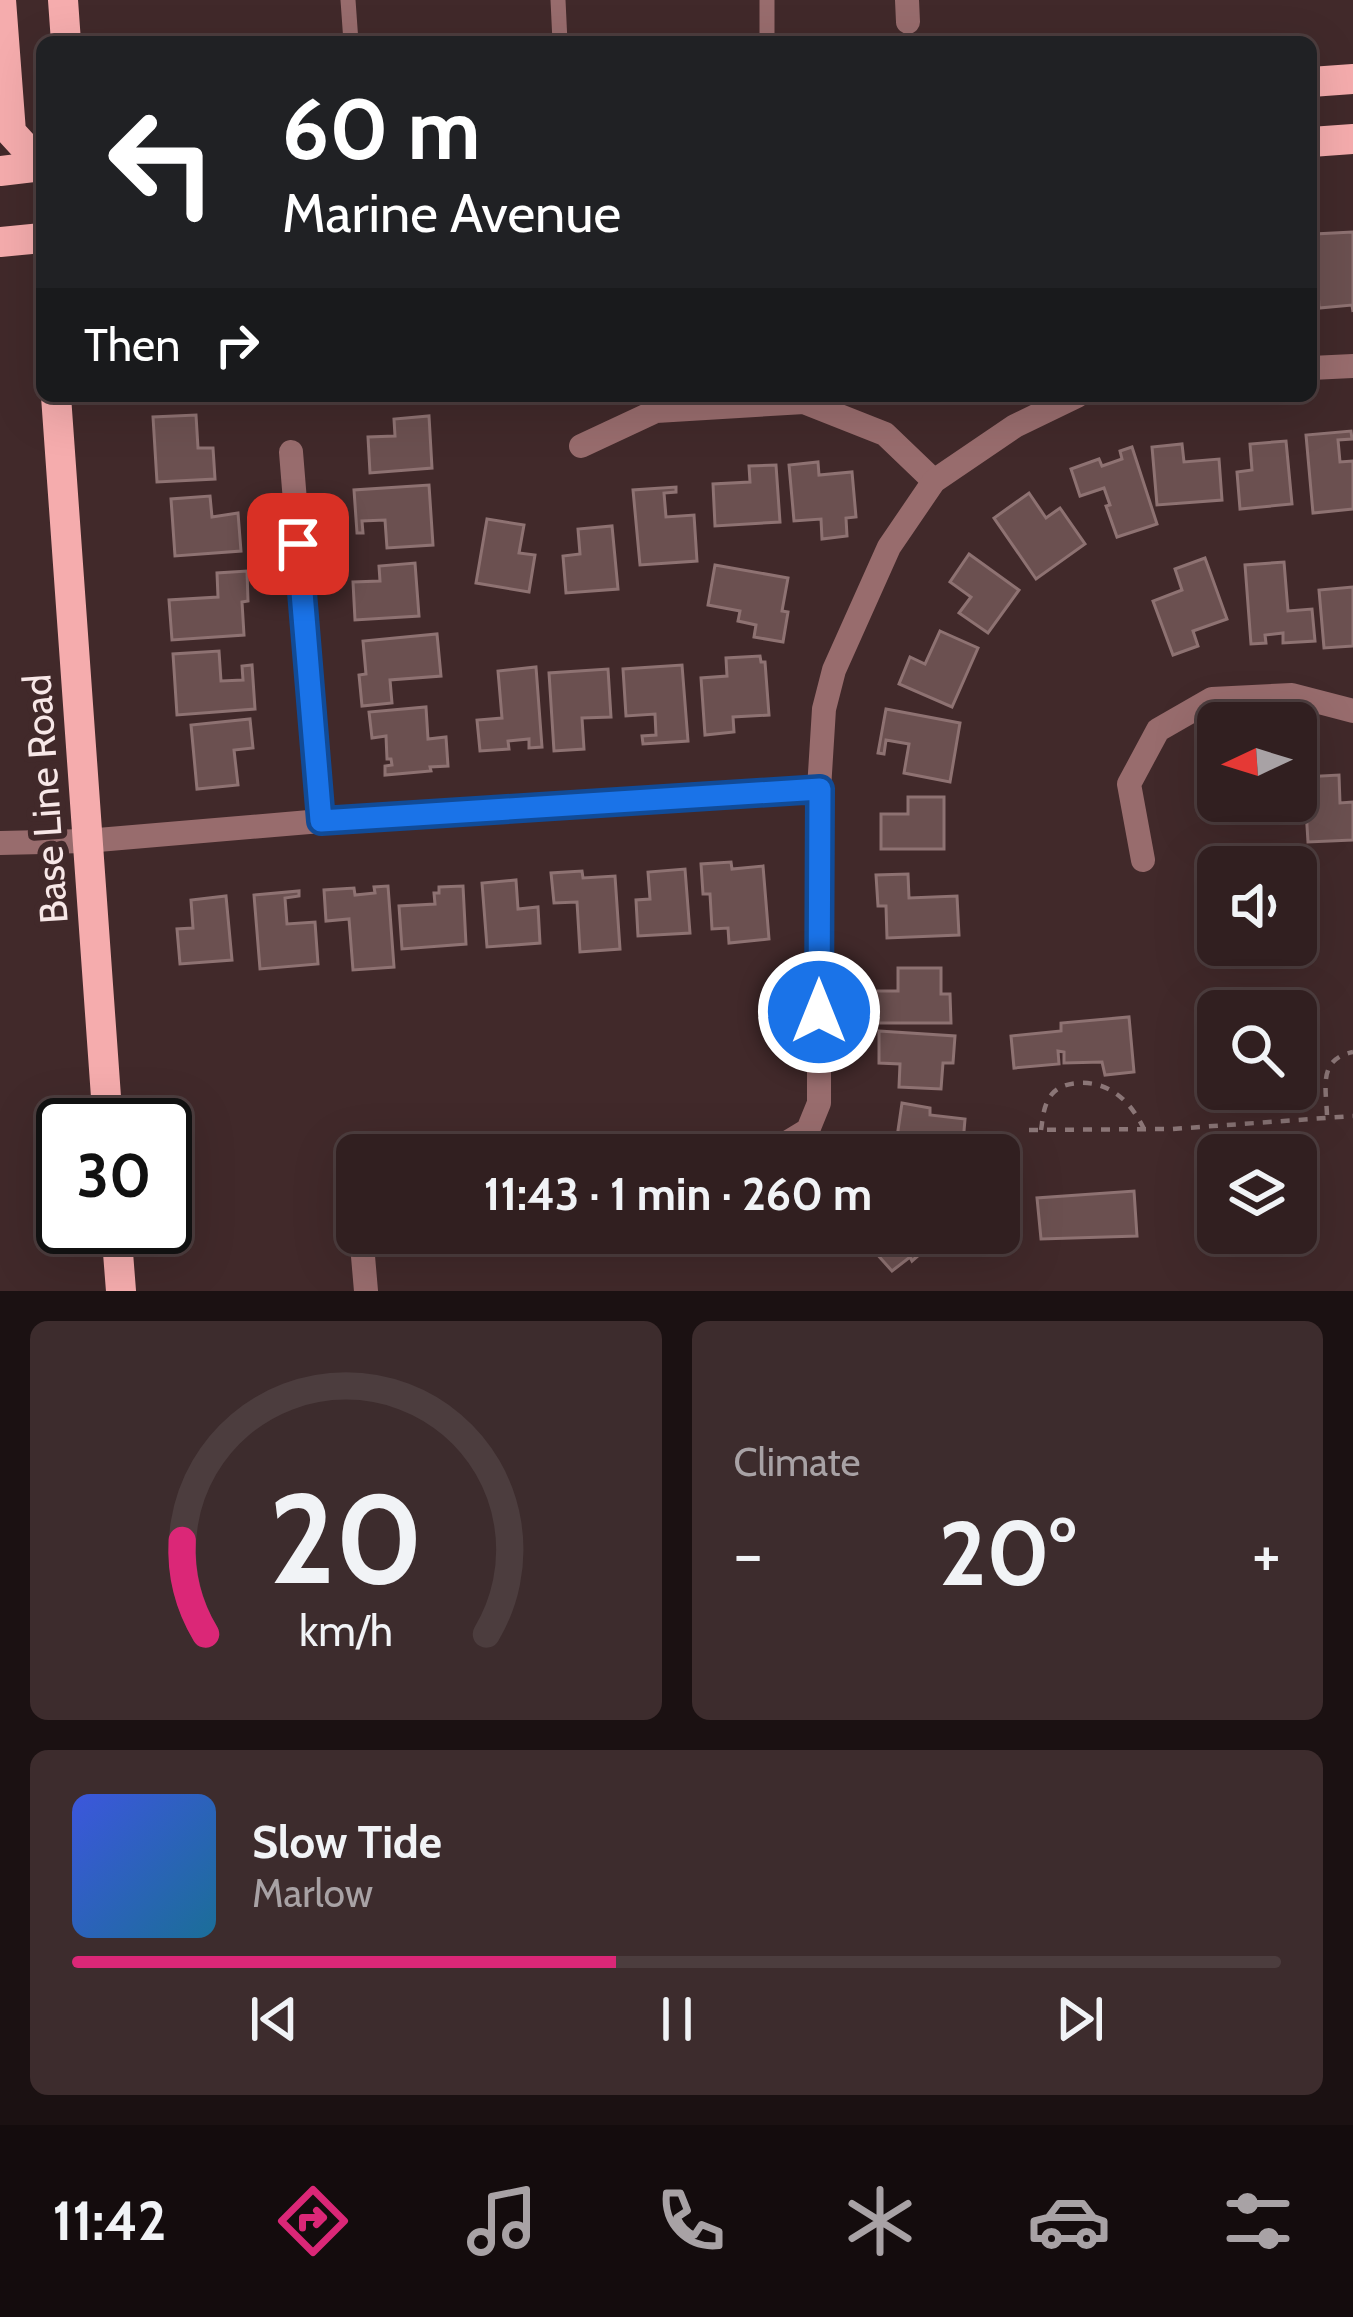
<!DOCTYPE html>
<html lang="en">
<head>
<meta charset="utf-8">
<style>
	:root { --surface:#311f20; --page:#3d2c2d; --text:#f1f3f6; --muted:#a8a2a5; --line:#4c3d3e; --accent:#db2777 }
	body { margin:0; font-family:Cabin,sans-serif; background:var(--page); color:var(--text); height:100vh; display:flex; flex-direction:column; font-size:45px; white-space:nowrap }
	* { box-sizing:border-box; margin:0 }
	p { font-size:39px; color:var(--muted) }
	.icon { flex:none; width:66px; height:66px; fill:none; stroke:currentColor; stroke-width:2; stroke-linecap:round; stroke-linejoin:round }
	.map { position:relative; height:1291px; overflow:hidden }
	.sheet { display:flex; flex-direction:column; gap:30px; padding:30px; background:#1b1112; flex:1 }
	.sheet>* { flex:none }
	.hud { position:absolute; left:36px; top:36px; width:1281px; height:366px; border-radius:18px; box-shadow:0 12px 48px #0002,0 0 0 3px var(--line); background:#202124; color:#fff; overflow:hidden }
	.needle { width:78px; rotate:266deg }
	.fabs { position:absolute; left:1197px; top:702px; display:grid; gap:24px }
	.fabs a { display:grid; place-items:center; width:120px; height:120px; border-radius:18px; background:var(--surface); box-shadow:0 12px 48px #0002,0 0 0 3px var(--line); font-size:60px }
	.speed { position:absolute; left:36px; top:1098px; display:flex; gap:24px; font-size:60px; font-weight:700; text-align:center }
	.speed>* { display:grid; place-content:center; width:156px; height:156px; border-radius:50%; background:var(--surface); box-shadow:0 12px 48px #0002,0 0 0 3px var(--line); line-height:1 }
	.speed .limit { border:6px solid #111; border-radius:18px; background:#fff; color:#111 }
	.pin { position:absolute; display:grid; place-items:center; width:102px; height:102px; color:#fff; margin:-51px; border-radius:24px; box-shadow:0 6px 18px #0006 }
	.me { position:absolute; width:132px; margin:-66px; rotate:0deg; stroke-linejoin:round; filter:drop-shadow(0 0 9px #0008) }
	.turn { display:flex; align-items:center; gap:42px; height:252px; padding:0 48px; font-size:54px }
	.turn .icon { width:156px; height:156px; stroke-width:2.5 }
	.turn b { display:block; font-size:84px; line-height:102px }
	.then { display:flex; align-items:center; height:114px; padding:0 48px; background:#0003; gap:24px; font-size:45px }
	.big { font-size:90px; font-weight:800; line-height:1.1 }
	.sheet .card { flex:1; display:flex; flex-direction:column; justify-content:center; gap:18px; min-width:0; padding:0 42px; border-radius:18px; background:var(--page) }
	.sheet .dial { align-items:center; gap:0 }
	.dial svg { height:312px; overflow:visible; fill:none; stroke:var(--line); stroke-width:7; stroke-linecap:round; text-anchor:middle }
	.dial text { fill:var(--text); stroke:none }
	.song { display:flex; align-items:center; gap:36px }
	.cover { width:144px; height:144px; border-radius:18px; background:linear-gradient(135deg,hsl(230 70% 55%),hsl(200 70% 35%)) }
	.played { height:12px; border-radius:6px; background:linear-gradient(90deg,var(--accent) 45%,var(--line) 45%) }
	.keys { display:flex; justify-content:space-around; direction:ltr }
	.heat { display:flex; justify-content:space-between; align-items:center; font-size:66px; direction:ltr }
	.sheet .tiles { flex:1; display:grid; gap:30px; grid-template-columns:1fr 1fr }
	.card:last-child { grid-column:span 2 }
	.trip { position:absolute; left:336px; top:1134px; width:684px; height:120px; border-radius:18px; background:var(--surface); box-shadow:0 12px 48px #0002,0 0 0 3px var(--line); font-weight:800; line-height:120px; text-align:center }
	.tabs { display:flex; height:192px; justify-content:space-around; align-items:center; background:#140c0d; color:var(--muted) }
	.tabs .icon { width:84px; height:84px }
	.tabs .active { color:var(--accent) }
	.tabs b { font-size:54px; color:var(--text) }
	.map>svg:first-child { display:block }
</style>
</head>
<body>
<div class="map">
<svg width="1353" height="1291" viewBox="0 0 1353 1291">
	<rect width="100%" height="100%" fill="#41292a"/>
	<!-- building -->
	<g fill="#6b5050" stroke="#8e7272" stroke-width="3">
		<polygon points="1353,232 1353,312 1352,305 1319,308 1315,234"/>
		<polygon points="196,415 198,448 213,448 215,479 157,482 153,417"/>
		<polygon points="429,416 432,468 370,473 368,437 395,436 394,419"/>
		<polygon points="1351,431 1352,439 1338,440 1340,462 1353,461 1353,509 1313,513 1306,435"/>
		<polygon points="1286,441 1292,504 1240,509 1237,472 1252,470 1250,444"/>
		<polygon points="1182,444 1184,462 1219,459 1222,500 1157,505 1152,447"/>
		<polygon points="1132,447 1157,524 1117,537 1106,506 1110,505 1104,488 1080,496 1071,469 1099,459 1102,466 1122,459 1120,451"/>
		<polygon points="818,462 819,475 852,472 856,517 846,518 847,536 822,539 821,519 794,521 789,465"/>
		<polygon points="776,465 780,522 715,526 713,484 750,482 749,466"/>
		<polygon points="429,485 433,545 387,548 385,520 362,521 363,533 357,533 354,490"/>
		<polygon points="676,487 676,492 664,493 666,517 694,515 697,561 640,565 633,490"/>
		<polygon points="1029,493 1046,518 1060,508 1085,544 1036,579 994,518"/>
		<polygon points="210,496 212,517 238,513 241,551 175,556 171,499"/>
		<polygon points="487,519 524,525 519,553 535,555 529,592 476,583"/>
		<polygon points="612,526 618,589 566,593 563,556 580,554 578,529"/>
		<polygon points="969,554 1019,590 988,633 959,613 971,597 950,582"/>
		<polygon points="1205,558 1227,619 1193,631 1198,646 1173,655 1153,601 1182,590 1175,569"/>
		<polygon points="1284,562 1288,611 1312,609 1315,641 1283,643 1283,633 1265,635 1266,643 1251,644 1245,565"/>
		<polygon points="415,563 419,616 355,620 353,582 380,581 379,566"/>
		<polygon points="715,565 788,578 782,611 788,612 783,642 754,637 756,625 738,621 740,611 708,605"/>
		<polygon points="247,571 248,601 242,602 244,635 172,640 169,600 218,597 217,573"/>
		<polygon points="1353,587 1353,646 1324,648 1319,590"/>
		<polygon points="940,631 978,648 952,707 899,684 910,657 925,664"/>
		<polygon points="437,634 441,676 390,680 392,703 362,706 359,675 366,674 363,641"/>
		<polygon points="219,651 221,681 243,680 242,666 252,665 255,709 177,715 173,654"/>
		<polygon points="760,656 761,662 765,662 769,715 733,717 734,732 705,735 701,678 727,676 726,658"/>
		<polygon points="682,665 688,741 643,744 642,736 656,735 655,714 626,716 623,669"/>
		<polygon points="536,667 542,747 529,748 529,739 508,741 509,749 480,751 477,720 502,718 498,671"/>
		<polygon points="608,669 611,717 582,718 584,749 554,751 549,673"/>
		<polygon points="426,707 428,739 446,737 448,766 430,767 431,771 385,775 385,766 392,765 391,759 387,759 386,736 372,738 369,712"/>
		<polygon points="886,709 960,723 950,782 904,773 909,744 886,740 884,754 878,753"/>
		<polygon points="250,719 253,748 234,750 238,785 197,789 191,725"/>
		<polygon points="1218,750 1218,801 1230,801 1231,812 1200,815 1198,784 1206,783 1203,751"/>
		<polygon points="1339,775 1340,803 1353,802 1353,840 1308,842 1304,777"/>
		<polygon points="908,797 944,797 944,849 881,849 881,814 908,814"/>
		<polygon points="731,862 732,869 763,866 769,939 729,943 728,928 712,929 710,894 703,894 701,864"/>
		<polygon points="685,869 690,933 638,936 636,900 650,899 648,872"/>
		<polygon points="582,871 583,878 615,876 620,949 580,952 577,902 554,903 551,873"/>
		<polygon points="908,874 909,898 957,896 959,935 887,938 886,906 878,906 876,875"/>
		<polygon points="516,880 518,909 538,907 540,943 487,947 482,883"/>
		<polygon points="388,886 394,967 353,970 349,919 326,921 324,890 354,888 355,895 375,893 374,887"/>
		<polygon points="463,886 466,944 402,949 399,906 435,904 434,893 439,893 439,887"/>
		<polygon points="299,891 299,896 285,898 287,924 315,922 318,964 260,969 254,895"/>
		<polygon points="226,896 232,960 180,964 177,929 193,928 191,900"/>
		<polygon points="898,968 941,968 941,994 950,994 951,1023 875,1023 875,991 898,991"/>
		<polygon points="1129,1017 1134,1072 1105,1075 1102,1062 1064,1063 1064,1052 1058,1051 1059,1064 1014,1068 1011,1036 1061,1031 1061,1023"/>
		<polygon points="879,1031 955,1036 953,1063 943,1063 941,1089 899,1087 900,1064 879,1063"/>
		<polygon points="902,1103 930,1108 930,1115 965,1119 962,1155 905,1155 905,1146 896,1144"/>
		<polygon points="1134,1191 1137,1236 1041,1239 1037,1198"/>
		<polygon points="858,1233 929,1233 935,1241 912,1261 910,1257 892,1271"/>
	</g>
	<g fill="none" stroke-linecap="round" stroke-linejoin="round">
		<!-- path -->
		<g stroke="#8b7677" stroke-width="4.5" stroke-dasharray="9 9" stroke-linecap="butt">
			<path d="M 1327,1115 C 1326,1087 1318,1059 1353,1052"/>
			<polyline points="1029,1130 1172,1129 1353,1116"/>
			<path d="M 1041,1130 C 1043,1118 1043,1105 1052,1094 C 1059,1086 1068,1084 1078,1083 C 1110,1081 1131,1102 1144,1129"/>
		</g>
		<!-- service -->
		<g stroke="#986c6d" stroke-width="15">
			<polyline points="348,0 351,42"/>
			<polyline points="558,0 560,42"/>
			<polyline points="767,0 767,42"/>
		</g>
		<!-- minor -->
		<g stroke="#986c6d" stroke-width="24">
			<polyline points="907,0 908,22"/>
			<polyline points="1311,368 1353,366"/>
			<polyline points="581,446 656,411 804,402 885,434 934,481"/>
			<polyline points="291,452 321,821"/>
			<polyline points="0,843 86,841 321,821 819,789"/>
			<polyline points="1143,860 1129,784 1158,730 1212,699 1292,695 1353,711"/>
			<polyline points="559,1155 691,1144 775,1150 808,1130 819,1103 819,789 824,709 834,670 889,547 934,481 1015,426 1077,396"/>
			<polyline points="357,1173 357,1184"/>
			<polyline points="361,1233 366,1291"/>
		</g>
		<!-- primary -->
		<g stroke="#f5acad" stroke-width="30">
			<polyline points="1,0 11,132 42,166"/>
			<polyline points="63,0 66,42"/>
			<polyline points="1311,82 1353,79"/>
			<polyline points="1311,142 1353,139"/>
			<polyline points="0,171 42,166"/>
			<polyline points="0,242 42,238"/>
			<polyline points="56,396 108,1125"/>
			<polyline points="116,1227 121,1291"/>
		</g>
	</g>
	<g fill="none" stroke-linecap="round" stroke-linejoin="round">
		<!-- route casing -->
		<g stroke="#114b97" stroke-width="30">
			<polyline id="route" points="298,544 321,821 820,789 819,1012"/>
		</g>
		<!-- route -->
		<use href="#route" stroke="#1a73e8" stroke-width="21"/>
	</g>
	<g text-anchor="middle" stroke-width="12" stroke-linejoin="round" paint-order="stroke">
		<!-- street labels -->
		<g font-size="39" fill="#f7e7e7" stroke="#41292a">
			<text transform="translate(45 799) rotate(-94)" y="14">Base Line Road</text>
		</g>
	</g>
</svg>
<div class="fabs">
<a><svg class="needle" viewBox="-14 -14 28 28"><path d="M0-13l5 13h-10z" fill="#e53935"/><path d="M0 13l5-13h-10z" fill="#a8a2a5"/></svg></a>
<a><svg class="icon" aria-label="sound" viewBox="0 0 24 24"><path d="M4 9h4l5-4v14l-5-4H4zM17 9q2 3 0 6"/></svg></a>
<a><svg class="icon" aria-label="search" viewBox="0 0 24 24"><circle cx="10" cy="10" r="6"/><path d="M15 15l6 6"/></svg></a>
<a><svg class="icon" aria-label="layers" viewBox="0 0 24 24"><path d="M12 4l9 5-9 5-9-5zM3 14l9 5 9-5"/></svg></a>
</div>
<div class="speed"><div class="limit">30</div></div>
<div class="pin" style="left:298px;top:544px;background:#d93025"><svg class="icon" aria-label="arrive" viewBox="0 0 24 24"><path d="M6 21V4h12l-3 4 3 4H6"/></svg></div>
<svg class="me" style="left:819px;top:1012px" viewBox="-20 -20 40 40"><circle r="17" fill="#1a73e8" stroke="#fff" stroke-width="3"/><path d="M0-11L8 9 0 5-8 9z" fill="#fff"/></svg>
<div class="trip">11:43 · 1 min · 260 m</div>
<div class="hud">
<div class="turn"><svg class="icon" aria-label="left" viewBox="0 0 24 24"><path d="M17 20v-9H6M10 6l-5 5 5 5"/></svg><div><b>60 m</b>Marine Avenue</div></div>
<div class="then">Then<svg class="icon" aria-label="right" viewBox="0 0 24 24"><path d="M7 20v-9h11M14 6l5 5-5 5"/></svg></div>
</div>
</div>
<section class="sheet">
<div class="tiles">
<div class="card dial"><svg viewBox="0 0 100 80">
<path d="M14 69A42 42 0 1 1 86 69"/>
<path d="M14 69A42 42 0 0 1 8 45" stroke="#db2777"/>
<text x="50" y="56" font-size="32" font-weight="700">20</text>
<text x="50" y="72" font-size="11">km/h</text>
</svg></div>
<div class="card"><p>Climate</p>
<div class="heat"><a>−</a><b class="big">20°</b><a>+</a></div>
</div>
<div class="card">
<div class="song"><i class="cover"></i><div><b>Slow Tide</b><p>Marlow</p></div></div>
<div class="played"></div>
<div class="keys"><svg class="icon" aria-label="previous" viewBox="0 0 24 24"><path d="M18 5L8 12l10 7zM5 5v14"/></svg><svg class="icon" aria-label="pause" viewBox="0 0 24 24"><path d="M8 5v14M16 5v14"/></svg><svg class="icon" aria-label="next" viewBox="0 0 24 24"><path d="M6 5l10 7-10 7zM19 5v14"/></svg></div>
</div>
</div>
</section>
<nav class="tabs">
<b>11:42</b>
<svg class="icon active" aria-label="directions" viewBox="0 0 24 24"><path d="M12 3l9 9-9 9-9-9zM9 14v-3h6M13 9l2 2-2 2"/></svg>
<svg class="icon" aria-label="music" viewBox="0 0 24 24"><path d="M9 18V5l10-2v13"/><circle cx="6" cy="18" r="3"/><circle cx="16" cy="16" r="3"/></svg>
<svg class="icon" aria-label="phone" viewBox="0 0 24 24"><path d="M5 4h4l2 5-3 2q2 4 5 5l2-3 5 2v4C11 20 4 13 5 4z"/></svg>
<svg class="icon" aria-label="climate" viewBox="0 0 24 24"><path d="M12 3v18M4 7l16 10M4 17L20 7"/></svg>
<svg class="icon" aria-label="car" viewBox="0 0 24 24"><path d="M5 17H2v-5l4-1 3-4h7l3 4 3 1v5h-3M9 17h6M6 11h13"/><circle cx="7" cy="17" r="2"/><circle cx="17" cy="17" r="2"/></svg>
<svg class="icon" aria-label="filters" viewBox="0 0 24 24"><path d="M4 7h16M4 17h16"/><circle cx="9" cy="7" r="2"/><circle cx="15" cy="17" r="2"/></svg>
</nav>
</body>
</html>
